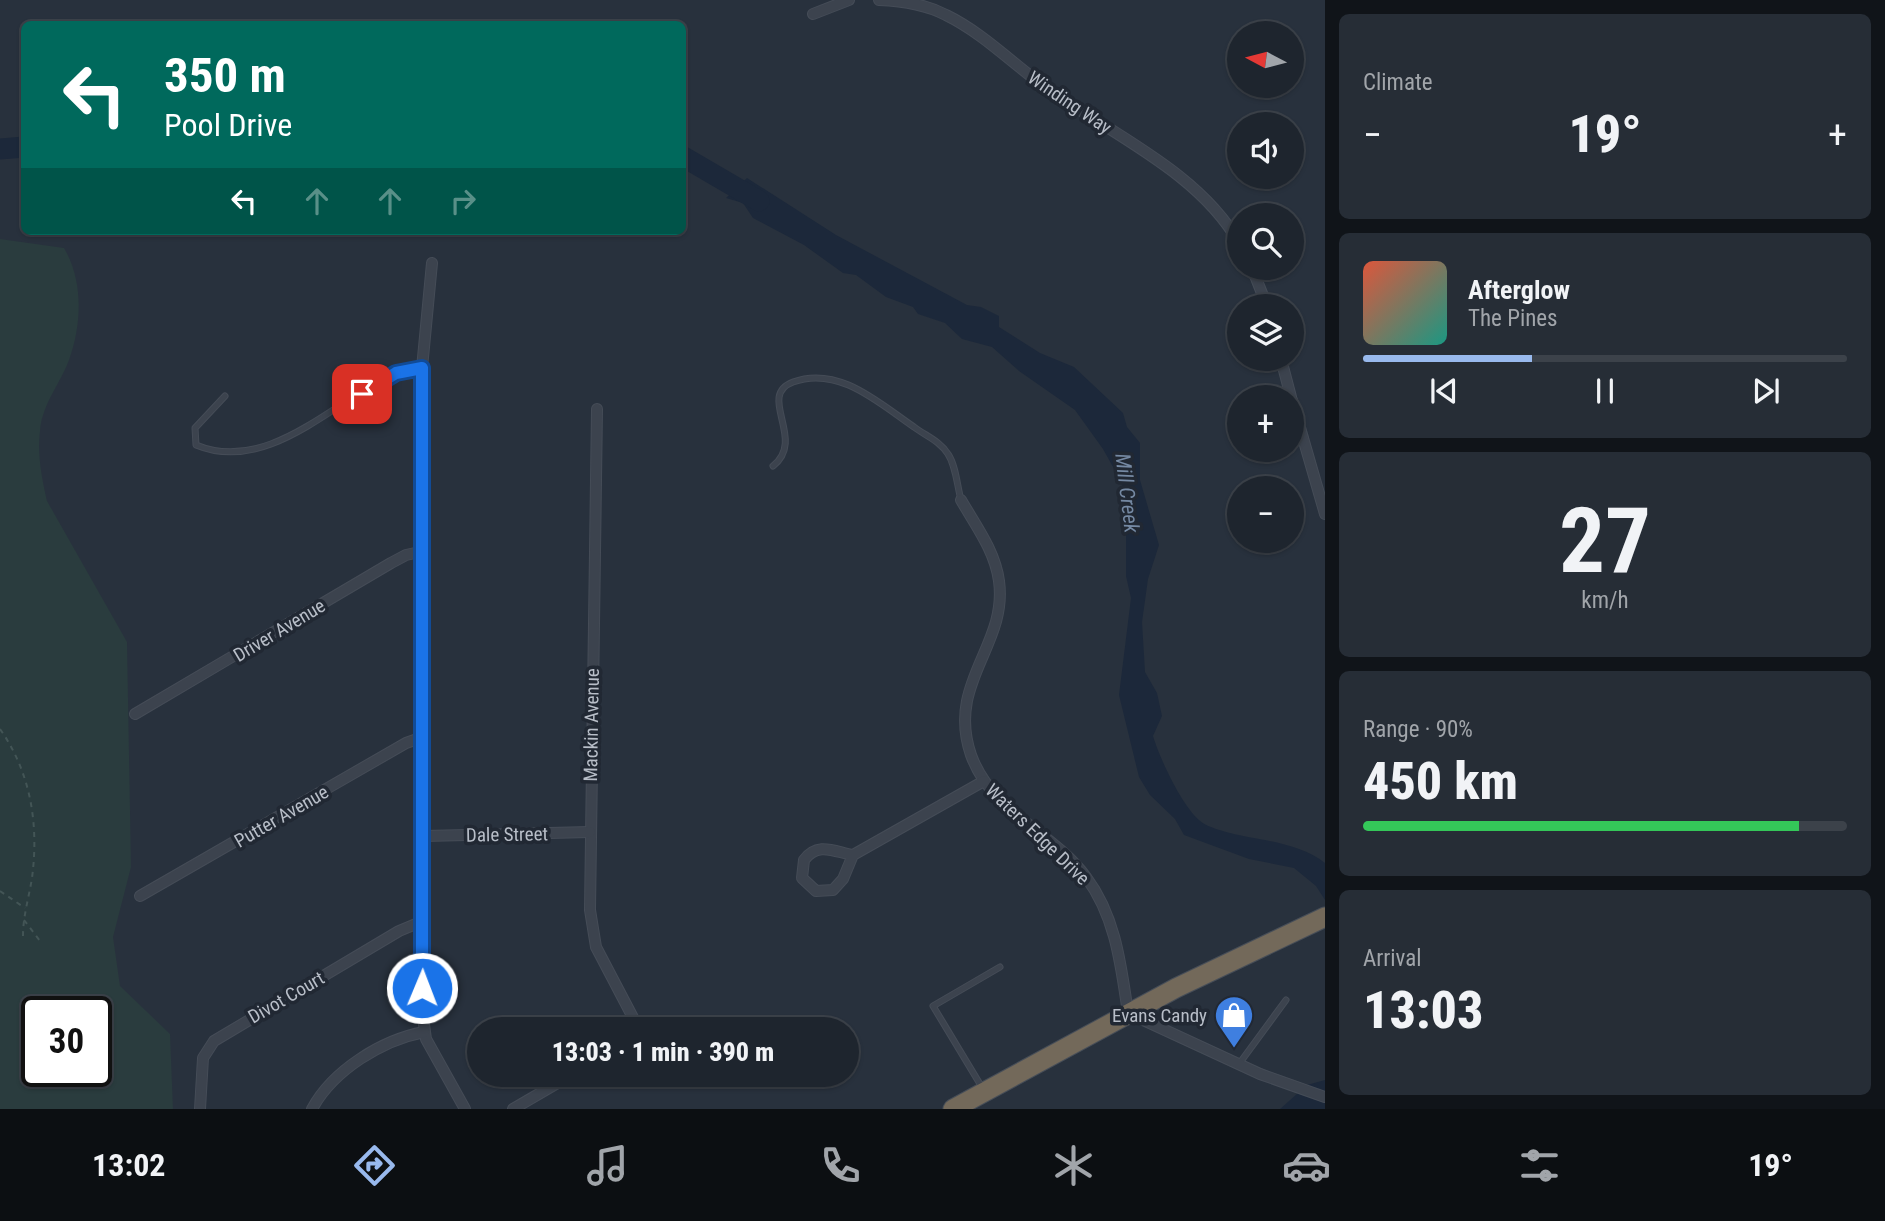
<!DOCTYPE html>
<html lang="en">
<head>
<meta charset="utf-8">
<style>
	:root { --surface:#1e252e; --page:#262d36; --text:#f1f3f6; --muted:#a1a5aa; --line:#3c424a; --accent:#98b9ed }
	body { margin:0; font-family:"Roboto Condensed",sans-serif; background:var(--page); color:var(--text); height:100vh; display:flex; flex-direction:column; font-size:26px; white-space:nowrap }
	* { box-sizing:border-box; margin:0 }
	p { font-size:23px; color:var(--muted) }
	.icon { flex:none; width:38px; height:38px; fill:none; stroke:currentColor; stroke-width:2; stroke-linecap:round; stroke-linejoin:round }
	.map { position:relative; flex:1; overflow:hidden }
	.drawer { display:flex; flex-direction:column; gap:14px; padding:14px; background:#101419; width:560px }
	.drawer>* { flex:none }
	.banner { position:absolute; left:21px; top:21px; width:665px; height:214px; border-radius:10px; box-shadow:0 2px 5px #0004,0 0 0 2px var(--line); background:#00695c; color:#fff; overflow:hidden }
	.needle { width:46px; rotate:277deg }
	.tools { position:absolute; left:1227px; top:21px; display:grid; gap:14px }
	.tools a { display:grid; place-items:center; width:77px; height:77px; border-radius:50%; background:var(--surface); box-shadow:0 2px 5px #0004,0 0 0 2px var(--line); font-size:35px }
	.speed { position:absolute; left:21px; top:996px; display:flex; gap:14px; font-size:35px; font-weight:700; text-align:center }
	.speed>* { display:grid; place-content:center; width:91px; height:91px; border-radius:50%; background:var(--surface); box-shadow:0 2px 5px #0004,0 0 0 2px var(--line); line-height:1 }
	.speed .limit { border:4px solid #111; border-radius:10px; background:#fff; color:#111 }
	.pin { position:absolute; display:grid; place-items:center; width:60px; height:60px; color:#fff; margin:-30px; border-radius:14px; box-shadow:0 4px 10px #0006 }
	.me { position:absolute; width:77px; margin:-38px; rotate:1deg; stroke-linejoin:round; filter:drop-shadow(0 0 5px #0008) }
	.turn { display:flex; align-items:center; gap:24px; height:147px; padding:0 28px; font-size:32px }
	.turn .icon { width:91px; height:91px; stroke-width:2.5 }
	.turn b { display:block; font-size:49px; line-height:60px }
	.lanes { display:flex; align-items:center; height:66px; padding:0 28px; background:#0003; justify-content:center; gap:35px; direction:ltr }
	.lanes .off { opacity:.35 }
	.big { font-size:52px; font-weight:800; line-height:1.1 }
	.drawer .tile { flex:1; display:flex; flex-direction:column; justify-content:center; gap:10px; min-width:0; padding:0 24px; border-radius:10px; background:var(--page) }
	.drawer .dial { align-items:center; gap:0 }
	.dial b { font-size:91px; line-height:1 }
	.song { display:flex; align-items:center; gap:21px }
	.cover { width:84px; height:84px; border-radius:10px; background:linear-gradient(135deg,hsl(10 70% 55%),hsl(170 70% 35%)) }
	.played { height:7px; border-radius:4px; background:linear-gradient(90deg,var(--accent) 35%,var(--line) 35%) }
	.keys { display:flex; justify-content:space-around; direction:ltr }
	.heat { display:flex; justify-content:space-between; align-items:center; font-size:38px; direction:ltr }
	.charge { height:10px; border-radius:5px; background:linear-gradient(90deg,#34c759 90%,var(--line) 0) }
	.trip { position:absolute; left:467px; top:1017px; width:392px; height:70px; border-radius:35px; background:var(--surface); box-shadow:0 2px 5px #0004,0 0 0 2px var(--line); font-weight:800; line-height:70px; text-align:center }
	.dock { display:flex; height:112px; justify-content:space-around; align-items:center; background:#0c0f12; color:var(--muted) }
	.dock .icon { width:49px; height:49px }
	.dock .on { color:var(--accent) }
	.dock b { font-size:32px; color:var(--text) }
	main { display:flex; flex:1; min-height:0 }
	.map>svg:first-child { display:block }
</style>
</head>
<body>
<main>
<div class="map">
<svg width="1325" height="1109" viewBox="0 0 1325 1109">
	<rect width="100%" height="100%" fill="#28313d"/>
	<!-- green -->
	<path fill="#2a3c3e" fill-rule="evenodd" d="M 0,239 L 64,248 C 83,280 82,322 70,357 C 62,382 42,403 40,431 C 37,454 42,479 47,501 L 127,642 L 131,867 L 113,937 L 120,986 L 170,1034 L 173,1109 L 0,1109 ZM 37,1012 L 96,1012 L 96,1071 L 37,1071 Z"/>
	<!-- water -->
	<g fill="#1c283a">
		<path d="M 747,178 L 836,235 L 967,305 L 981,307 L 999,316 L 999,327 L 1040,353 L 1074,367 L 1123,413 L 1127,427 L 1140,443 L 1140,480 L 1159,545 L 1148,579 L 1142,622 L 1145,672 L 1157,693 L 1162,716 L 1153,736 C 1160,759 1181,804 1199,820 C 1210,831 1249,837 1265,840 C 1285,844 1309,850 1325,863 L 1325,900 L 1316,886 L 1294,868 L 1249,859 L 1184,835 L 1175,819 L 1150,795 L 1139,777 L 1119,695 L 1131,598 L 1126,576 L 1126,513 L 1122,483 L 1103,449 L 1075,410 L 1019,371 L 992,347 L 962,339 L 945,323 L 918,314 L 913,307 L 886,297 L 856,275 L 843,273 L 804,245 L 753,218 L 743,203 L 726,198 Z"/>
		<polygon points="1325,1080 1325,1109 1280,1109 1307,1085"/>
	</g>
	<g fill="none" stroke-linecap="round" stroke-linejoin="round">
		<!-- river -->
		<g stroke="#1c283a" stroke-width="21">
			<polyline points="0,149 24,147"/>
			<polyline points="682,156 759,201"/>
		</g>
		<!-- lane casing -->
		<g stroke="#454c57" stroke-width="7">
			<g id="lane">
				<path d="M 225,396 L 195,428 L 196,445 C 268,475 335,400 395,373 C 403,370 413,370 421,368"/>
				<path d="M 773,466 C 807,439 756,396 793,382 C 839,365 880,404 914,427 C 926,436 940,441 948,454 C 956,466 957,485 961,500"/>
				<polyline points="1239,1064 1286,1000"/>
				<polyline points="983,1089 933,1006 1000,967"/>
			</g>
		</g>
		<!-- street casing -->
		<g stroke="#454c57" stroke-width="12">
			<g id="street">
				<path d="M 879,0 C 903,1 925,4 946,15 C 981,32 1010,61 1041,84 C 1105,131 1199,171 1239,243"/>
				<polyline points="813,14 849,0"/>
				<polyline points="432,263 422,368 422,1010 426,1039 465,1109"/>
				<polyline points="1252,268 1267,306"/>
				<polyline points="1281,359 1291,397"/>
				<polyline points="1292,400 1325,514"/>
				<polyline points="597,409 590,910 596,947 639,1029"/>
				<path d="M 961,500 C 976,526 995,551 999,581 C 1008,646 946,682 971,755 C 992,813 1052,831 1086,877 C 1116,917 1121,966 1128,1013 L 1260,1074 L 1325,1097"/>
				<polyline points="135,714 391,563 406,555 424,551"/>
				<polyline points="424,836 590,832"/>
				<path d="M 853,855 C 835,852 818,841 804,860 L 802,878 L 816,891 L 833,890 L 843,879 L 853,855 L 984,781"/>
				<polyline points="140,896 406,743 423,737"/>
				<polyline points="200,1109 203,1058 214,1041 399,931 423,921"/>
				<path d="M 312,1109 C 333,1070 382,1040 424,1032"/>
				<polyline points="513,1109 573,1074"/>
			</g>
		</g>
		<!-- highway casing -->
		<g stroke="#474e58" stroke-width="21">
			<polyline id="highway" points="953,1109 1176,988 1325,917"/>
		</g>
		<!-- path -->
		<g stroke="#435556" stroke-width="2" stroke-dasharray="5 5" stroke-linecap="butt">
			<path d="M 0,729 C 31,773 39,825 32,878 C 29,897 23,916 23,936"/>
			<polyline points="0,891 25,908"/>
			<polyline points="24,920 40,941"/>
		</g>
		<!-- lane -->
		<use href="#lane" stroke="#3c434e" stroke-width="5"/>
		<!-- street -->
		<use href="#street" stroke="#3c434e" stroke-width="10"/>
		<!-- highway -->
		<use href="#highway" stroke="#73695a" stroke-width="19"/>
	</g>
	<g fill="none" stroke-linecap="round" stroke-linejoin="round">
		<!-- route casing -->
		<g stroke="#114b97" stroke-width="18">
			<polyline id="route" points="362,394 396,373 422,368 422,988"/>
		</g>
		<!-- route -->
		<use href="#route" stroke="#1a73e8" stroke-width="12"/>
	</g>
	<!-- icons -->
	<defs>
		<g id="shop-pin" transform="scale(2.0125)"><path d="M0 17L-7.5 6A9.5 9.5 0 1 1 7.5 6Z" fill="#3f7fe0" stroke="#212833"/><path d="M-5-2.5h2.3a2.7 3.5 0 0 1 5.4 0H5L5.5 6h-11ZM-1.5-2.5h3a1.5 2.3 0 0 0-3 0Z" fill="#fff"/></g>
	</defs>
	<g fill-rule="evenodd">
		<use href="#shop-pin" x="1234" y="1015"/>
	</g>
	<g text-anchor="middle" stroke-width="7" stroke-linejoin="round" paint-order="stroke">
		<!-- street labels -->
		<g font-size="19" fill="#b8bec8" stroke="#212833">
			<text transform="translate(1070 102) rotate(34)" y="7">Winding Way</text>
			<text transform="translate(279 630) rotate(-31)" y="7">Driver Avenue</text>
			<text transform="translate(591 725) rotate(-89)" y="7">Mackin Avenue</text>
			<text transform="translate(281 816) rotate(-30)" y="7">Putter Avenue</text>
			<text transform="translate(507 834) rotate(-1)" y="7">Dale Street</text>
			<text transform="translate(1038 834) rotate(44)" y="7">Waters Edge Drive</text>
			<text transform="translate(286 997) rotate(-30)" y="7">Divot Court</text>
		</g>
		<!-- poi labels -->
		<g font-size="19" fill="#b8bec8" stroke="#212833" text-anchor="end">
			<text x="1207" y="1022">Evans Candy</text>
		</g>
		<!-- water labels -->
		<g font-size="21" font-style="italic" fill="#7589a3" stroke="#212833">
			<text transform="translate(1127 493) rotate(83)" y="7">Mill Creek</text>
		</g>
	</g>
</svg>
<div class="tools">
<a><svg class="needle" viewBox="-14 -14 28 28"><path d="M0-13l5 13h-10z" fill="#e53935"/><path d="M0 13l5-13h-10z" fill="#a1a5aa"/></svg></a>
<a><svg class="icon" aria-label="sound" viewBox="0 0 24 24"><path d="M4 9h4l5-4v14l-5-4H4zM17 9q2 3 0 6"/></svg></a>
<a><svg class="icon" aria-label="search" viewBox="0 0 24 24"><circle cx="10" cy="10" r="6"/><path d="M15 15l6 6"/></svg></a>
<a><svg class="icon" aria-label="layers" viewBox="0 0 24 24"><path d="M12 4l9 5-9 5-9-5zM3 14l9 5 9-5"/></svg></a>
<a>+</a>
<a>−</a>
</div>
<div class="speed"><div class="limit">30</div></div>
<div class="pin" style="left:362px;top:394px;background:#d93025"><svg class="icon" aria-label="arrive" viewBox="0 0 24 24"><path d="M6 21V4h12l-3 4 3 4H6"/></svg></div>
<svg class="me" style="left:422px;top:988px" viewBox="-20 -20 40 40"><circle r="17" fill="#1a73e8" stroke="#fff" stroke-width="3"/><path d="M0-11L8 9 0 5-8 9z" fill="#fff"/></svg>
<div class="trip">13:03 · 1 min · 390 m</div>
<div class="banner">
<div class="turn"><svg class="icon" aria-label="left" viewBox="0 0 24 24"><path d="M17 20v-9H6M10 6l-5 5 5 5"/></svg><div><b>350 m</b>Pool Drive</div></div>
<div class="lanes"><svg class="icon" aria-label="left" viewBox="0 0 24 24"><path d="M17 20v-9H6M10 6l-5 5 5 5"/></svg><svg class="icon off" aria-label="ahead" viewBox="0 0 24 24"><path d="M12 20V5M6 11l6-6 6 6"/></svg><svg class="icon off" aria-label="ahead" viewBox="0 0 24 24"><path d="M12 20V5M6 11l6-6 6 6"/></svg><svg class="icon off" aria-label="right" viewBox="0 0 24 24"><path d="M7 20v-9h11M14 6l5 5-5 5"/></svg></div>
</div>
</div>
<section class="drawer">
<div class="tile"><p>Climate</p>
<div class="heat"><a>−</a><b class="big">19°</b><a>+</a></div>
</div>
<div class="tile">
<div class="song"><i class="cover"></i><div><b>Afterglow</b><p>The Pines</p></div></div>
<div class="played"></div>
<div class="keys"><svg class="icon" aria-label="previous" viewBox="0 0 24 24"><path d="M18 5L8 12l10 7zM5 5v14"/></svg><svg class="icon" aria-label="pause" viewBox="0 0 24 24"><path d="M8 5v14M16 5v14"/></svg><svg class="icon" aria-label="next" viewBox="0 0 24 24"><path d="M6 5l10 7-10 7zM19 5v14"/></svg></div>
</div>
<div class="tile dial"><b>27</b><p>km/h</p></div>
<div class="tile"><p>Range · 90%</p><b class="big">450 km</b><div class="charge"></div></div>
<div class="tile"><p>Arrival</p><b class="big">13:03</b></div>
</section>
</main>
<nav class="dock">
<b>13:02</b>
<svg class="icon on" aria-label="directions" viewBox="0 0 24 24"><path d="M12 3l9 9-9 9-9-9zM9 14v-3h6M13 9l2 2-2 2"/></svg>
<svg class="icon" aria-label="music" viewBox="0 0 24 24"><path d="M9 18V5l10-2v13"/><circle cx="6" cy="18" r="3"/><circle cx="16" cy="16" r="3"/></svg>
<svg class="icon" aria-label="phone" viewBox="0 0 24 24"><path d="M5 4h4l2 5-3 2q2 4 5 5l2-3 5 2v4C11 20 4 13 5 4z"/></svg>
<svg class="icon" aria-label="climate" viewBox="0 0 24 24"><path d="M12 3v18M4 7l16 10M4 17L20 7"/></svg>
<svg class="icon" aria-label="car" viewBox="0 0 24 24"><path d="M5 17H2v-5l4-1 3-4h7l3 4 3 1v5h-3M9 17h6M6 11h13"/><circle cx="7" cy="17" r="2"/><circle cx="17" cy="17" r="2"/></svg>
<svg class="icon" aria-label="filters" viewBox="0 0 24 24"><path d="M4 7h16M4 17h16"/><circle cx="9" cy="7" r="2"/><circle cx="15" cy="17" r="2"/></svg>
<b>19°</b>
</nav>
</body>
</html>
